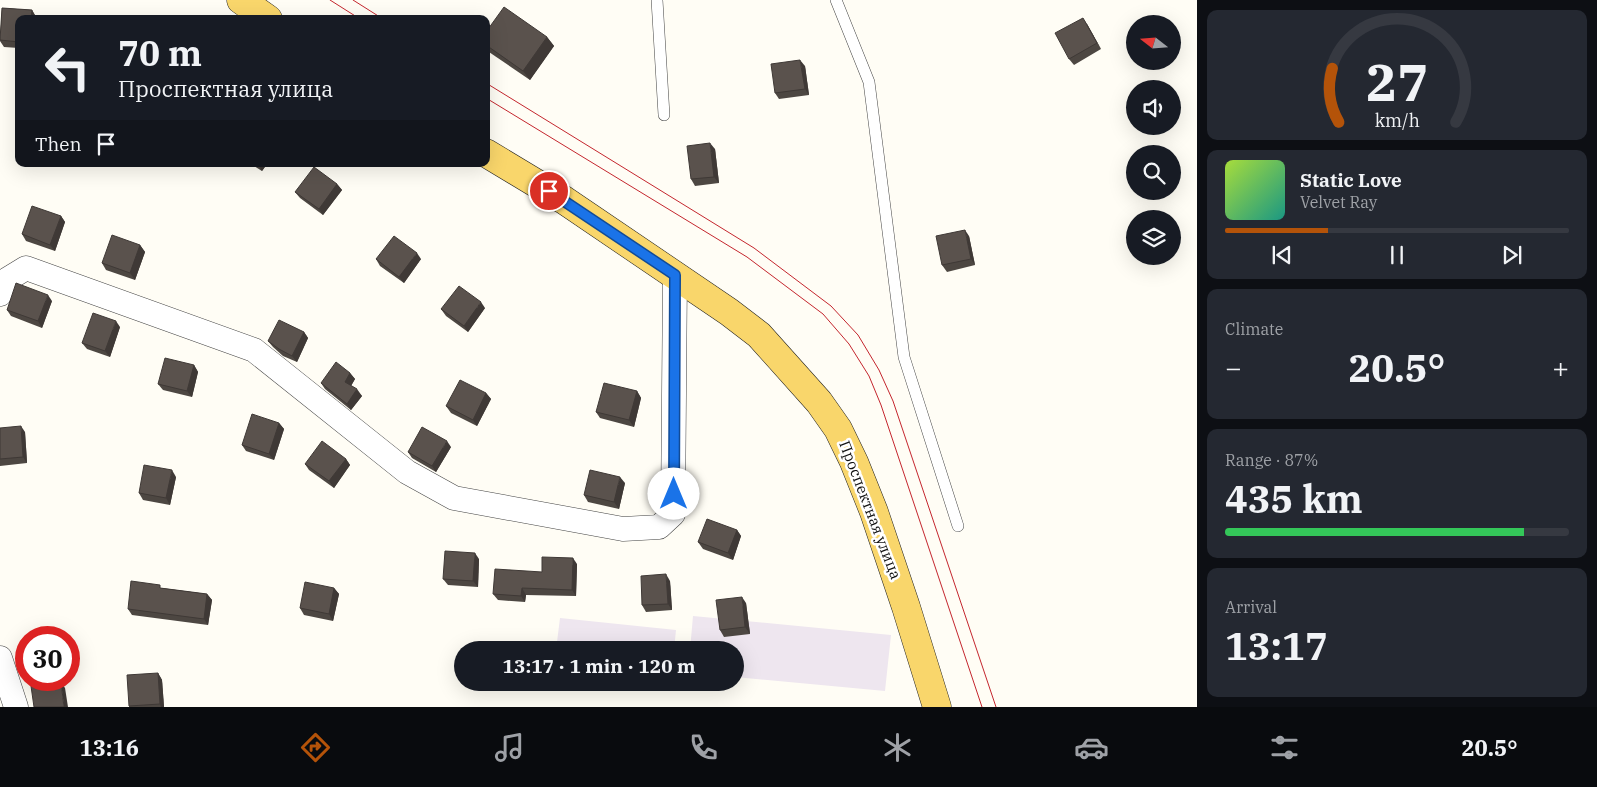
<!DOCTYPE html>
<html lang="en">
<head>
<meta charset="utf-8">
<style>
	:root { --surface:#171b24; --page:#242831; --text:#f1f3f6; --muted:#9ea1a6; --line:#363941; --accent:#b45309 }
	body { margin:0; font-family:"IBM Plex Serif",serif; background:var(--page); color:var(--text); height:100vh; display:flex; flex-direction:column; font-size:19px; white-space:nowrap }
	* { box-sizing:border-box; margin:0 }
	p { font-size:16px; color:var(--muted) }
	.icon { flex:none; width:28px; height:28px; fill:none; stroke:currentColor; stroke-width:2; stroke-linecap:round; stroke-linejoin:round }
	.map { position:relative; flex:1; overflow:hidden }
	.sheet { display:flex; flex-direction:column; gap:10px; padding:10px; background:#0d0f14; width:400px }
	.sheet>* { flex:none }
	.top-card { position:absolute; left:15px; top:15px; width:475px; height:152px; border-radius:10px; box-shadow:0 5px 20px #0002; background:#171b24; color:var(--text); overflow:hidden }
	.needle { width:32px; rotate:287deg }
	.fabs { position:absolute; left:1126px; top:15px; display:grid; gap:10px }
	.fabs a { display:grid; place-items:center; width:55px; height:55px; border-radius:50%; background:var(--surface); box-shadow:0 5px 20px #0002; font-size:25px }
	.speed { position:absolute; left:15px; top:626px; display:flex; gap:10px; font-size:25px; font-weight:700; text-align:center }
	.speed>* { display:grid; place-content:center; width:65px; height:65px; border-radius:50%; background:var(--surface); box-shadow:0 5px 20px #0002; line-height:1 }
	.speed .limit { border:8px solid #d22; background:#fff; color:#111 }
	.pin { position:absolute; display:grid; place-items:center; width:42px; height:42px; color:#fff; margin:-21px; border:2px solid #fff; border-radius:50%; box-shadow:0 1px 5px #0007 }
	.me { position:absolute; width:55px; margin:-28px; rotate:0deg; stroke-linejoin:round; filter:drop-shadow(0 0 4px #0008) }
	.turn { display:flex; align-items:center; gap:18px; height:105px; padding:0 20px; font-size:22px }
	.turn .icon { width:65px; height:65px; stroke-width:2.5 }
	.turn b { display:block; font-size:35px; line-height:42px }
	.then { display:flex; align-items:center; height:48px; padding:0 20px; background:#0003; gap:10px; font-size:19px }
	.big { font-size:38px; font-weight:700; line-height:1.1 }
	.sheet .card { flex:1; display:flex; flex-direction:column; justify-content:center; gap:8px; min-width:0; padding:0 18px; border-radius:10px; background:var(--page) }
	.sheet .dial { align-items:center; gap:0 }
	.dial svg { height:130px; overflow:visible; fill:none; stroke:var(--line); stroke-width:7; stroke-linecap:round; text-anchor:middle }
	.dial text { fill:var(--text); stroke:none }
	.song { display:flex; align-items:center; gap:15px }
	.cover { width:60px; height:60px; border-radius:8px; background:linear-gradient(135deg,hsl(80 70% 55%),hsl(170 70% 35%)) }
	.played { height:5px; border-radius:2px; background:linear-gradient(90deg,var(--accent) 30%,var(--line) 30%) }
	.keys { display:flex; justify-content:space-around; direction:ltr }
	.heat { display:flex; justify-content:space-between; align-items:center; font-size:28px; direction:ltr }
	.charge { height:8px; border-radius:4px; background:linear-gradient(90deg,#34c759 87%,var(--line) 0) }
	.trip { position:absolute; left:454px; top:641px; width:290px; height:50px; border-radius:25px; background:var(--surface); box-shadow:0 5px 20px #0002; font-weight:700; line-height:50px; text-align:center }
	.tab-bar { display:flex; height:80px; justify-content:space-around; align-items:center; background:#090b0e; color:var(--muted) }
	.tab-bar .icon { width:35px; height:35px }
	.tab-bar .active { color:var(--accent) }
	.tab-bar b { font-size:22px; color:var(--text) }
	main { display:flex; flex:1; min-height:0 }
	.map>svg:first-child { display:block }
</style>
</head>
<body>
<main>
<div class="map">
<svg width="1197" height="707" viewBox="0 0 1197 707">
	<rect width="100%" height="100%" fill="#fffdf5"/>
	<!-- industrial -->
	<g fill="#eee6ef">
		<polygon points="693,616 891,635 885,691 735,677 735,650 690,650"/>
		<polygon points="560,618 676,630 674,650 556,650"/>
	</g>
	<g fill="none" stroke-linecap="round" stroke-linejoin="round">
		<!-- lane casing -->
		<g stroke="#444" stroke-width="12">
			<g id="lane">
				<polyline points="657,0 664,115"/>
				<polyline points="836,0 869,82 904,357 958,526"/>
			</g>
		</g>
		<!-- street casing -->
		<g stroke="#444" stroke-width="25">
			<g id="street">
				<polyline points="0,294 8,279 26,268 254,350 407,472 454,498 623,529 659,527 673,514 675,275"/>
				<polyline points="0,658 16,707"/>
			</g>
		</g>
		<!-- primary casing -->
		<g stroke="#222" stroke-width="29">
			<g id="primary">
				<polyline points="241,0 268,19"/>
				<polyline points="486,153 564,200 729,312 759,335 819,402 838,429 854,462 874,512 906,607 937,707"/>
			</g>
		</g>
		<!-- lane -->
		<use href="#lane" stroke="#fff" stroke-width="11"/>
		<!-- street -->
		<use href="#street" stroke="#fff" stroke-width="24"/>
		<!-- primary -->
		<use href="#primary" stroke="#f9d66b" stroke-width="28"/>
		<!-- tram -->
		<g stroke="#c4262e" stroke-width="1">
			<polyline points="330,0 360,19"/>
			<polyline points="353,0 383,19"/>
			<polyline points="486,83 754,248 831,306 858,335 879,370 893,401 996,707"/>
			<polyline points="486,98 747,257 823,314 849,344 869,376 881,405 982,707"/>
		</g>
	</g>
	<!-- wall -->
	<g fill="#4d4742">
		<polygon points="2,8 32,10 36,17 36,19 19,19 19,48 4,47 0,41"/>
		<polygon points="1087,24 1101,49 1074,65 1069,59"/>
		<polygon points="486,32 547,37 554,46 530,80 486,50"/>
		<polygon points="805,66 809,95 779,99 775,93"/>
		<polygon points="715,149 719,183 695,186 691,179"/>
		<polygon points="251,164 267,164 262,171"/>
		<polygon points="337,184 342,190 323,215 300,198 295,192"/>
		<polygon points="61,216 65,222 55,251 26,241 22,234"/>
		<polygon points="969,236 975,265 947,272 942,265"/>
		<polygon points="140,245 145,252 135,280 106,270 102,263"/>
		<polygon points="376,259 421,259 404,283 380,266"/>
		<polygon points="52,301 42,328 11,316 7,310"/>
		<polygon points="485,308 468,332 446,316 441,309"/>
		<polygon points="120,327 110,357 87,349 82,343"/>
		<polygon points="304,332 308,338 297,362 283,356 273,347 268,341"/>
		<polygon points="194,365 198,372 192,397 163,390 158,384"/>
		<polygon points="350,373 355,379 351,386 362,396 351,410 325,389 321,383"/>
		<polygon points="637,391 641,398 634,427 600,418 596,412"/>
		<polygon points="486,393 491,399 477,426 451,413 446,406"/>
		<polygon points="279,423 284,429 274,460 246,451 242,445"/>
		<polygon points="0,428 25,432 27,463 0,466"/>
		<polygon points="451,447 436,472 412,458 408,452"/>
		<polygon points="346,459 350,465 334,488 309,470 305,464"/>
		<polygon points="176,477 170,505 143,500 139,493"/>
		<polygon points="625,483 619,509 588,502 584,495"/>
		<polygon points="737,530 741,536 733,560 703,549 698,542"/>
		<polygon points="479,559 478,587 448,585 443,579"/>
		<polygon points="577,564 576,596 526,595 525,602 498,600 493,594 542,572"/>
		<polygon points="670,581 672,610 646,612 642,605"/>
		<polygon points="162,588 207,594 212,600 208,625 132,615 128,609"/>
		<polygon points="334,588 339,594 333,621 304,615 300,608"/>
		<polygon points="746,603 750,634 724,637 720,630"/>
		<polygon points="158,673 162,680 164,707 129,707 129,706"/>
	</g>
	<!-- shaded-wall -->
	<g fill="#3f3936">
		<polygon points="32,10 36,17 36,19 31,19"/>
		<polygon points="1083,18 1087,24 1101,49 1097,43"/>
		<polygon points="547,37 554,46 530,80 523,71"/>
		<polygon points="800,60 805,66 809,95 805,89"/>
		<polygon points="710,143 715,149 719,183 714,177"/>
		<polygon points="258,164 267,164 262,171"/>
		<polygon points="337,184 342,190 323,215 319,209"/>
		<polygon points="61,216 65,222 55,251 50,245"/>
		<polygon points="965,230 969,236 975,265 971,259"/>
		<polygon points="140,245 145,252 135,280 130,273"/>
		<polygon points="417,253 421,259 404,283 399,277"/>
		<polygon points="48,295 52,301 42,328 38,321"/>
		<polygon points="481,302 485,308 468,332 464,326"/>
		<polygon points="116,321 120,327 110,357 105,351"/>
		<polygon points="304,332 308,338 297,362 292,356"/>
		<polygon points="194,365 198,372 192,397 187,391"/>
		<polygon points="350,373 355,379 349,389 345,382"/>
		<polygon points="357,389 362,396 351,410 347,404"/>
		<polygon points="637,391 641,398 634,427 629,420"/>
		<polygon points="486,393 491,399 477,426 473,420"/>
		<polygon points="279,423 284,429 274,460 269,454"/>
		<polygon points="21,426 25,432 27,463 23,457"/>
		<polygon points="447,441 451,447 436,472 432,466"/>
		<polygon points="346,459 350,465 334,488 329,481"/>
		<polygon points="172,470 176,477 170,505 166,498"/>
		<polygon points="620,477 625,483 619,509 614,502"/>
		<polygon points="737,530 741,536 733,560 728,553"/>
		<polygon points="475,553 479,559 478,587 473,581"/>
		<polygon points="573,558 577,564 576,596 572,590"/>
		<polygon points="666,574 670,581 672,610 668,604"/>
		<polygon points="334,588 339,594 333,621 329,614"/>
		<polygon points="522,588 526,595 525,602 521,596"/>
		<polygon points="207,594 212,600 208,625 204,619"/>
		<polygon points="742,597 746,603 750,634 745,627"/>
		<polygon points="158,673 162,680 164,707 161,707 160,704"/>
		<polygon points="61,682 65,688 68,707 64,707"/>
	</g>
	<!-- building -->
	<g fill="#5a524d" stroke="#3f3936">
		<polygon points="504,7 547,37 523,71 486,45 486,32"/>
		<polygon points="2,8 32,10 31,19 19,19 19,42 0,40"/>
		<polygon points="1083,18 1097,43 1069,59 1055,33"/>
		<polygon points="800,60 805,89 775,93 771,64"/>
		<polygon points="710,143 714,177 691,179 687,146"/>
		<polygon points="314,167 337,184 319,209 295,192"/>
		<polygon points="32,206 61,216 50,245 22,234"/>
		<polygon points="965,230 971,259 942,265 936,236"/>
		<polygon points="112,235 140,245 130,273 102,263"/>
		<polygon points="394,236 417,253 399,277 376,259"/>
		<polygon points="16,283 48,295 38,321 7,310"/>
		<polygon points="459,286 481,302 464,326 441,309"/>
		<polygon points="93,313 116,321 105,351 82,343"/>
		<polygon points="279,320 304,332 292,356 279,349 268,341"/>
		<polygon points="165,358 194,365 187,391 158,384"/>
		<polygon points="336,362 350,373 345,382 357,389 347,404 321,383"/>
		<polygon points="460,380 486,393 473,420 446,406"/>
		<polygon points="604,383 637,391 629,420 596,412"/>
		<polygon points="252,414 279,423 269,454 242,445"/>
		<polygon points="21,426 23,457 0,459 0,428"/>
		<polygon points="422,427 447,441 432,466 408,452"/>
		<polygon points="322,441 346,459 329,481 305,464"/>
		<polygon points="144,465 172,470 166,498 139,493"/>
		<polygon points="590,470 620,477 614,502 584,495"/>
		<polygon points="707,519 737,530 728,553 698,542"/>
		<polygon points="445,551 475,553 473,581 443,579"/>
		<polygon points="542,557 573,558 572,590 522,588 521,596 493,594 495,569 542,572"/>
		<polygon points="666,574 668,604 642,605 641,576"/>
		<polygon points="131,581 160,585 160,588 207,594 204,619 128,609"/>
		<polygon points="305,582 334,588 329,614 300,608"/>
		<polygon points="742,597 745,627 720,630 716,600"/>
		<polygon points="158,673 160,704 129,706 127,675"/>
		<polygon points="61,682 64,707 34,707 31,686"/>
	</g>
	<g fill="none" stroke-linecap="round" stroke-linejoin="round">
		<!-- route casing -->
		<g stroke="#114b97" stroke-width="12">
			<polyline id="route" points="549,191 675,275 674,494"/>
		</g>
		<!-- route -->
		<use href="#route" stroke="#1a73e8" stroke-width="9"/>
	</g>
	<g text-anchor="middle" stroke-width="5" stroke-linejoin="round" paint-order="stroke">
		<!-- street labels -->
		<g font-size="15" fill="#111" stroke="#fff">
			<text transform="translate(870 510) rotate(69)" y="5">Проспектная улица</text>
		</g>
	</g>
</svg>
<div class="fabs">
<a><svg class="needle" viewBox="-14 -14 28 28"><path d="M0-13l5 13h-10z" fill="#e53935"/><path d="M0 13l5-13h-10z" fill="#9ea1a6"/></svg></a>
<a><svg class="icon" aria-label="sound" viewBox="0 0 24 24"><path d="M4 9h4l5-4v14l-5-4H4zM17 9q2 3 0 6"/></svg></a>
<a><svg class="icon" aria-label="search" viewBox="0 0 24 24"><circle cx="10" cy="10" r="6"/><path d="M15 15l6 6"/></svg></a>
<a><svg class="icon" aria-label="layers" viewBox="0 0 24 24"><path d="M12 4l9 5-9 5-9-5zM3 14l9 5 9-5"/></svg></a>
</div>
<div class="speed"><div class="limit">30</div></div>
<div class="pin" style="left:549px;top:191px;background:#d93025"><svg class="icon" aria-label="arrive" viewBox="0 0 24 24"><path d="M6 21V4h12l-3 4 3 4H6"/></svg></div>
<svg class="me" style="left:674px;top:494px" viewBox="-20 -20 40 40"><circle r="19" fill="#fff"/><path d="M0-13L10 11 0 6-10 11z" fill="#1a73e8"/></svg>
<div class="trip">13:17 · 1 min · 120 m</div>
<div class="top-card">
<div class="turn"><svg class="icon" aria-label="left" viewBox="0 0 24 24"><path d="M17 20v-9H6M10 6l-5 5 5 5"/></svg><div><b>70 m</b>Проспектная улица</div></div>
<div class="then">Then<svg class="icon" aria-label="arrive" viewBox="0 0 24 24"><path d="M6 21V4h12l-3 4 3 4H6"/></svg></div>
</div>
</div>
<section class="sheet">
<div class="card dial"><svg viewBox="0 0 100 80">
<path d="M14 69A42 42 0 1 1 86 69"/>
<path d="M14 69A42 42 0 0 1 10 36" stroke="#b45309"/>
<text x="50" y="56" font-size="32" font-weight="700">27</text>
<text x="50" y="72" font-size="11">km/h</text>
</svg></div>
<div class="card">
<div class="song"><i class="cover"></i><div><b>Static Love</b><p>Velvet Ray</p></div></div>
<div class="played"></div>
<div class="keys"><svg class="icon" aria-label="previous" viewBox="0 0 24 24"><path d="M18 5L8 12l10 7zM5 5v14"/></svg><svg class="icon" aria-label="pause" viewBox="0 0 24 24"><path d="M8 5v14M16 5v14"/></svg><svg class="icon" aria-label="next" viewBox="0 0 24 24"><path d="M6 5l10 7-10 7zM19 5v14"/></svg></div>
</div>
<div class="card"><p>Climate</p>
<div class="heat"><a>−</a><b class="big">20.5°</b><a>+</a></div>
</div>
<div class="card"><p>Range · 87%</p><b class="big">435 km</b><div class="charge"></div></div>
<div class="card"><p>Arrival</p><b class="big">13:17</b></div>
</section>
</main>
<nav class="tab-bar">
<b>13:16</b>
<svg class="icon active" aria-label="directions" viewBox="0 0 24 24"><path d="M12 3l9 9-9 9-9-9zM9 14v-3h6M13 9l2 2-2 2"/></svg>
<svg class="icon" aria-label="music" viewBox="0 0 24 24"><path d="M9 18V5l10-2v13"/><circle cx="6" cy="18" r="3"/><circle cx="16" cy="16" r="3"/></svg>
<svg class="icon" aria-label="phone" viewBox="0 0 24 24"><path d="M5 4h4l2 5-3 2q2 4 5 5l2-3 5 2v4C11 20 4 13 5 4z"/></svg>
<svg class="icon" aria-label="climate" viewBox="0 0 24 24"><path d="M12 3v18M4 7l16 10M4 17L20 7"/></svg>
<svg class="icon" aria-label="car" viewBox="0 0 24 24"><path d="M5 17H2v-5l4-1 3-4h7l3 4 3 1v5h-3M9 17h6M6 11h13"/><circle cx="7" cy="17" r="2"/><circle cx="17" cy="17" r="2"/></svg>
<svg class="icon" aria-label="filters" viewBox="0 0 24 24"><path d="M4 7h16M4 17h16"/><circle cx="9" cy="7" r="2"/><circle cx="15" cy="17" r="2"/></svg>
<b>20.5°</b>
</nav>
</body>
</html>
